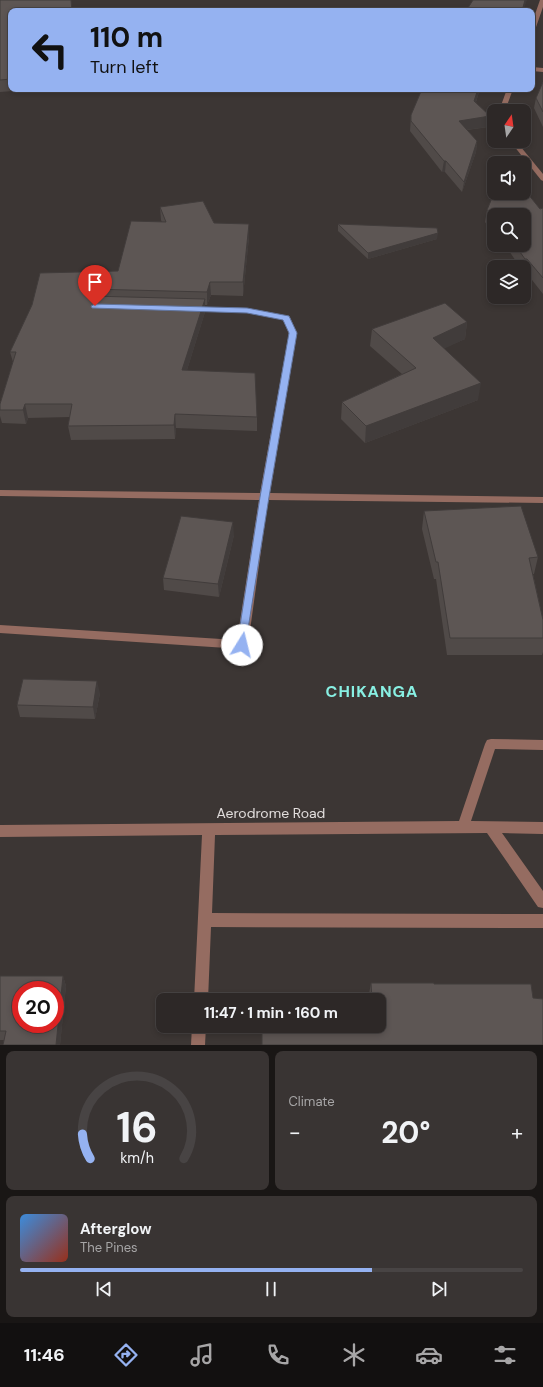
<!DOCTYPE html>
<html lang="en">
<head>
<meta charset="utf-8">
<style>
	:root { --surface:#2d2827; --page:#393433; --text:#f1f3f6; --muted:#a7a6a7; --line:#484444; --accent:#95b2f1 }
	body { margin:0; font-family:"DM Sans",sans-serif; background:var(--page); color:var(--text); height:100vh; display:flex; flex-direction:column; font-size:15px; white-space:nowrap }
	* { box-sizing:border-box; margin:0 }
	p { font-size:13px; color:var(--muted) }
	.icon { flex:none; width:22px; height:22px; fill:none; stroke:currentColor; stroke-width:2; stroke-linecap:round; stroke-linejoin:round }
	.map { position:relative; height:1045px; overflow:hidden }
	.details { display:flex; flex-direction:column; gap:6px; padding:6px; background:#191615; flex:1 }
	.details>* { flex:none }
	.guide { position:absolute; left:8px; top:8px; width:527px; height:84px; border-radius:8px; box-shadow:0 2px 6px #0003,0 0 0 1px var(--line); background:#95b2f1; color:#111; overflow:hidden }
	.needle { width:26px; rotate:13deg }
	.buttons { position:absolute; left:487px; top:104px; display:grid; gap:8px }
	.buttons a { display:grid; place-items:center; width:44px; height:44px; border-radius:8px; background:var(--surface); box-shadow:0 2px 6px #0003,0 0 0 1px var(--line); font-size:20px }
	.speed { position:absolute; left:12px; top:981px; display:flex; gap:8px; font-size:20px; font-weight:700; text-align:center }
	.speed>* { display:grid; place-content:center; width:52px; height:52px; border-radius:50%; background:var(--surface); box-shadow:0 2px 6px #0003,0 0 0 1px var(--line); line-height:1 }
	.speed .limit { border:6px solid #d22; background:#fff; color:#111 }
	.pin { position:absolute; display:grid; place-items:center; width:34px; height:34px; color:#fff; margin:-41px -17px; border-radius:50% 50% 50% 0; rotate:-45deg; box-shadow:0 0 4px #0007 }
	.pin .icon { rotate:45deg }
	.me { position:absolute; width:44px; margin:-22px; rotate:9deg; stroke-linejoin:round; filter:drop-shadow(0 0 3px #0008) }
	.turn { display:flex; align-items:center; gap:14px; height:84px; padding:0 16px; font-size:18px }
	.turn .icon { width:52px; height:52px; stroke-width:2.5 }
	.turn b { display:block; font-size:28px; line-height:34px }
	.big { font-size:30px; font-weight:700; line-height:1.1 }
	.details .card { flex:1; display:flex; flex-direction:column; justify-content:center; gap:6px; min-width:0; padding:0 14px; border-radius:8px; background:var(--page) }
	.details .dial { align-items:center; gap:0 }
	.dial svg { height:104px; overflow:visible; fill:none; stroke:var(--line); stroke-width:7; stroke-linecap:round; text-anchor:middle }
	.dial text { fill:var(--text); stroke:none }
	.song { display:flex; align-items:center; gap:12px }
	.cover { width:48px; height:48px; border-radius:6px; background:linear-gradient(135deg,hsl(210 70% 55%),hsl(10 70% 35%)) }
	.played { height:4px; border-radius:2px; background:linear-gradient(90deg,var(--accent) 70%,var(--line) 70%) }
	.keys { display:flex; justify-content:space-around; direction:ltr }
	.heat { display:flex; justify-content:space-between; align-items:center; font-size:22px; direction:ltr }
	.details .tiles { flex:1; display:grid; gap:6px; grid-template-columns:1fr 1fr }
	.card:last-child { grid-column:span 2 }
	.trip { position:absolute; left:156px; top:993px; width:230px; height:40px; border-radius:8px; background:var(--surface); box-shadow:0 2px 6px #0003,0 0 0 1px var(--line); font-weight:700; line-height:40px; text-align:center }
	.dock { display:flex; height:64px; justify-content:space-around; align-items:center; background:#121010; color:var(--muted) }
	.dock .icon { width:28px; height:28px }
	.dock .current { color:var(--accent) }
	.dock b { font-size:18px; color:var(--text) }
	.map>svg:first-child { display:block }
</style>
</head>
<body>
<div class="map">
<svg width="543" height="1045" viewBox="0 0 543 1045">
	<rect width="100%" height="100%" fill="#3c3634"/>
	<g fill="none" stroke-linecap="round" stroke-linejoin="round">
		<!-- minor -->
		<g fill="#956c61" fill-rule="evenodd">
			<polygon points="540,0 543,0 543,7 535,30 532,32 532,23"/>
			<polygon points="532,67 543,68 543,72 532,71"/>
			<polygon points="507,89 513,89 505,111 499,111"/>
			<polygon points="510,141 516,141 543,174 543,181 541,180"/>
			<polygon points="189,307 247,308 286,316 290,318 297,333 270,493 543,497 543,503 268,500 248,645 246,648 242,649 0,633 0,625 237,640 259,500 0,496 0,490 260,493 289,333 283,320 247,312 192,311 189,311"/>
			<polygon points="491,739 543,740 543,750 495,749 471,821 543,822 543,834 502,833 543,891 543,908 538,907 487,833 215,835 212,913 543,914 543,928 211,927 208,1000 194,1000 202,835 0,837 0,825 459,821 485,744 487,740"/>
			<polygon points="192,1026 206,1026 205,1045 191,1045"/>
		</g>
	</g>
	<!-- wall -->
	<g fill="#504a48">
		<polygon points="0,0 11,11 11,89 41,89 0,92"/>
		<polygon points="543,82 543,127 534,108 536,98"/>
		<polygon points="480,89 476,102 488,127 467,130 477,141 476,152 462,192 445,172 442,172 410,131 411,115"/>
		<polygon points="160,207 214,223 249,237 243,296 211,295 207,305 205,305 205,312 187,370 257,417 257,431 176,428 175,439 71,440 68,426 70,417 28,418 26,424 2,423 0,416 0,404 13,362 10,352 32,305 118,271 162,222 161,220"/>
		<polygon points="543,208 543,294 525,271 524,271 524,267 520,267 505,245 502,246 501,245 524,245 494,215 494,235 485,222 487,210"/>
		<polygon points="338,224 437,239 368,259 338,231"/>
		<polygon points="467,322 465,339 444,348 478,400 365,443 341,419 342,402 402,374 370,346 372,329"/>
		<polygon points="424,511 538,557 534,574 533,574 543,620 543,652 542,655 447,655 436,579 434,579 422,529"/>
		<polygon points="234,535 219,597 164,590 163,578"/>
		<polygon points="100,693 95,719 20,717 17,705"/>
		<polygon points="0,976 63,976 66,986 60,1045 3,1045 4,1040 0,1040"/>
		<polygon points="371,983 434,983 434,984 531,984 533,998 543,999 543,1045 262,1045 262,1026 379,1026 379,1000 370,1000 369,994"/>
	</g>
	<!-- shaded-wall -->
	<g fill="#413c3b">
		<polygon points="525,0 527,0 523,11 522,11"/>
		<polygon points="478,89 480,89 473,111 474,101"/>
		<polygon points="490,116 488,127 458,131 459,121"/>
		<polygon points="477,141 476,152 462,192 464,182"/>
		<polygon points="444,161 446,161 445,172 442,172"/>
		<polygon points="249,224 249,237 243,296 243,282"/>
		<polygon points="438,233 437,239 368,259 368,253"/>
		<polygon points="210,282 211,295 207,305 207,292"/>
		<polygon points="90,289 92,302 89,295"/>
		<polygon points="205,299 205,312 183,383 182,370"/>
		<polygon points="467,322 465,339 431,355 433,338"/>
		<polygon points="481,383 478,400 365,443 366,426"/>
		<polygon points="25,404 28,418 26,424 23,410"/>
		<polygon points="175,414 176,428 175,439 174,425"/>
		<polygon points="233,522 234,535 219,597 218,584"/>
		<polygon points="97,681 100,693 95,719 93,707"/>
		<polygon points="63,976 66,986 60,1045 56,1045"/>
	</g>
	<!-- building -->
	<g fill="#5d5654" stroke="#413c3b" fill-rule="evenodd">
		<polygon points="0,0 71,0 72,11 11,11 11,79 0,80"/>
		<polygon points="473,0 525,0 522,11 466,11"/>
		<polygon points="543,82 543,112 536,98"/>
		<polygon points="422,89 478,89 474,101 490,116 459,121 477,141 464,182 446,161 444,161 411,121 411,115"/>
		<polygon points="524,189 540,209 543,208 543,278 527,259 525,259 515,245 524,245 524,215 494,215 494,220 487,210 494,193 524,193"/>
		<polygon points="203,201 214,223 249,224 243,282 210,282 207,292 90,289 89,295 90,296 205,299 182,370 255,373 257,417 175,414 174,425 68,426 72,404 25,404 23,410 0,410 0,404 16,352 10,352 32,305 40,273 118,271 131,221 166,222 160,207"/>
		<polygon points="338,224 437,228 438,233 368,253"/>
		<polygon points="445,303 467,322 433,338 481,383 366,426 342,402 416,368 372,329"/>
		<polygon points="521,506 538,557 529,558 543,620 543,638 450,638 438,562 436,562 424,511"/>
		<polygon points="181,516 233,522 218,584 163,578"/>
		<polygon points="23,679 97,681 93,707 17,705"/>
		<path d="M 0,976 L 63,976 L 56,1045 L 3,1045 L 6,1031 L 0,1031 ZM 21,990 L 55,990 L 55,1024 L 21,1024 Z"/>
		<polygon points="371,983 434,983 434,984 531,984 533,998 543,999 543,1045 262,1045 262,1026 379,1026 379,1000 372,1000"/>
	</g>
	<!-- route -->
	<polygon fill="#95b2f1" stroke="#61749d" points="95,304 247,308 289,316 297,333 269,497 245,648 238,648 237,645 260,497 289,333 283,320 247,313 92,308 91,306"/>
	<g text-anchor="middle" stroke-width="3" stroke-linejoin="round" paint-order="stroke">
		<!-- near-street labels -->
		<g font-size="14" fill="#e1dddc" stroke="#3c3634">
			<text x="271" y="818">Aerodrome Road</text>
		</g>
		<!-- district labels -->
		<g font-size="16" font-weight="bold" letter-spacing="1" fill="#88f0e3" stroke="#3c3634">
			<text x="372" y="697">CHIKANGA</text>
		</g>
	</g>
</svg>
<div class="buttons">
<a><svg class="needle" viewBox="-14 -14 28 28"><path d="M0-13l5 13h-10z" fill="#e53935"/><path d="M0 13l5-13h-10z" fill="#a7a6a7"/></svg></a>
<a><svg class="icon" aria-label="sound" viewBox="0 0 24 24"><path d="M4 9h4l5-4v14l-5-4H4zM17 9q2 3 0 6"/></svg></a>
<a><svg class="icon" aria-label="search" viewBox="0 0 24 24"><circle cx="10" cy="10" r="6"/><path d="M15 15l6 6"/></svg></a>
<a><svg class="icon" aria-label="layers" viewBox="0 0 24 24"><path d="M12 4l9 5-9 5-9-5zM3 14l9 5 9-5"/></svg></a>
</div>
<div class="speed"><div class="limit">20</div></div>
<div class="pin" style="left:95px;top:306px;background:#d93025"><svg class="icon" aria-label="arrive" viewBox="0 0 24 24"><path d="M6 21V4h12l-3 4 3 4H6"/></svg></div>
<svg class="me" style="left:242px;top:645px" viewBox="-20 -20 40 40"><circle r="19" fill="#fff"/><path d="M0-13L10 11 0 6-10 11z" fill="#95b2f1"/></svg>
<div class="trip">11:47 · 1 min · 160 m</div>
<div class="guide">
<div class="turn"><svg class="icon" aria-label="left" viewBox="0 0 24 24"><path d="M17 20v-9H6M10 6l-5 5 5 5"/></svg><div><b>110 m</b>Turn left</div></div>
</div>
</div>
<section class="details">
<div class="tiles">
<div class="card dial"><svg viewBox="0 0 100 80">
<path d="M14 69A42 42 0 1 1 86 69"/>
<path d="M14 69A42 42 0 0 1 8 50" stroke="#95b2f1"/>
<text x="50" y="56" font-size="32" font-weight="700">16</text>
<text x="50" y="72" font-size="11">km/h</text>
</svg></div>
<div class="card"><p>Climate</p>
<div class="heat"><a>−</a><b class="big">20°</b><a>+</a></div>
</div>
<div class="card">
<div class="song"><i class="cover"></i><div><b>Afterglow</b><p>The Pines</p></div></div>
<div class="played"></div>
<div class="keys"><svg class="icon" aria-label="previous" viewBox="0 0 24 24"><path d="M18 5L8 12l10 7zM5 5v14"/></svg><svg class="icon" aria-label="pause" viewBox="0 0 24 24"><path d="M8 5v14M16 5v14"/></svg><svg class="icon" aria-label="next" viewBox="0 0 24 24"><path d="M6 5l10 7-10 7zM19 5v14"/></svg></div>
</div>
</div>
</section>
<nav class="dock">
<b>11:46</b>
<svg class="icon current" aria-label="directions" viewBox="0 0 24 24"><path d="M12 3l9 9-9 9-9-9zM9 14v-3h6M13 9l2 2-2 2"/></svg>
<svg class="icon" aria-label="music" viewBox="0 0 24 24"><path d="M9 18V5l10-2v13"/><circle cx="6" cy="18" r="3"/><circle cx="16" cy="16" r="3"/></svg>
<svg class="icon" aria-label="phone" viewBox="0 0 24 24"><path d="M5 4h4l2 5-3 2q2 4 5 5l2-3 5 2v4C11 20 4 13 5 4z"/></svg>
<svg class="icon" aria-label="climate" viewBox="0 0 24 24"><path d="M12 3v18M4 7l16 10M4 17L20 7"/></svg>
<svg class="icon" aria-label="car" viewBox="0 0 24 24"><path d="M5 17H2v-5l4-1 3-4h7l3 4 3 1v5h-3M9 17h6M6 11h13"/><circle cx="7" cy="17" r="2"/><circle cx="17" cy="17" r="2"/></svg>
<svg class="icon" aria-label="filters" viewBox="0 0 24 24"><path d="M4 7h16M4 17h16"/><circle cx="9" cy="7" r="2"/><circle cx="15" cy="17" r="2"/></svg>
</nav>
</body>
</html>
